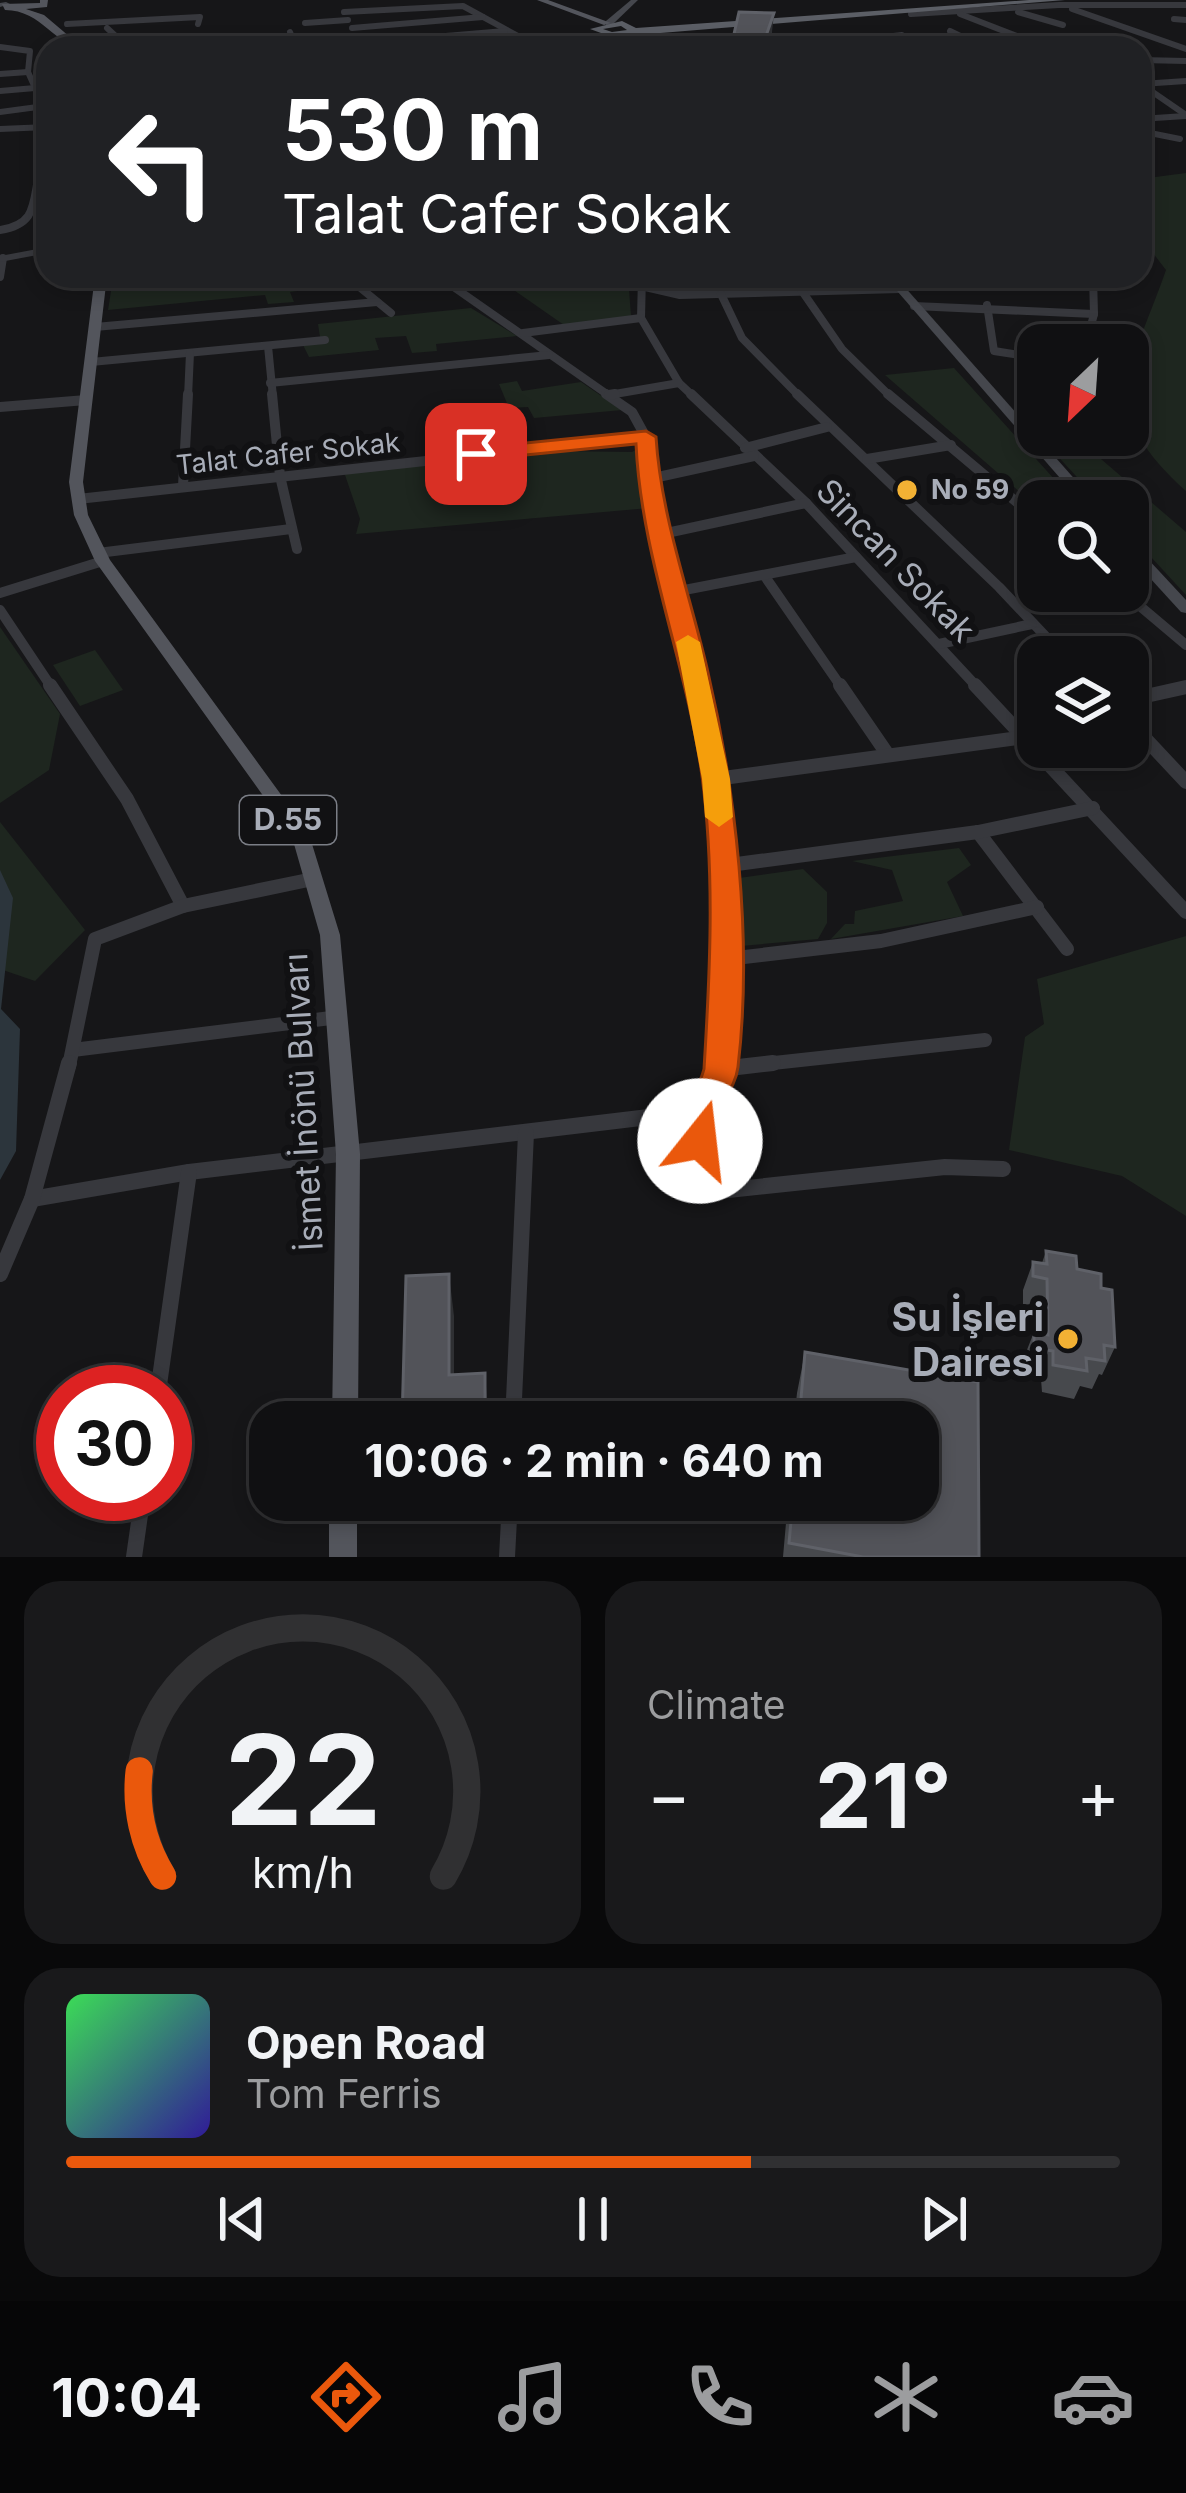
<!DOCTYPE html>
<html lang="en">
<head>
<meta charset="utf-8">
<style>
	:root { --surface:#101012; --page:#19191b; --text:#f1f3f6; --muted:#9c9d9f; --line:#303032; --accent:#ea580c }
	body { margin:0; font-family:Inter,sans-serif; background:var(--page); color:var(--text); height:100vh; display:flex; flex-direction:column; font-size:45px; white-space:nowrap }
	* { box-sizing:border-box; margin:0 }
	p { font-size:39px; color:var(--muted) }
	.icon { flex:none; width:66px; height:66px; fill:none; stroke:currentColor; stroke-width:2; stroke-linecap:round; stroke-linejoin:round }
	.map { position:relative; height:1557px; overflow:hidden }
	.drawer { display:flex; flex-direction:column; gap:24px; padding:24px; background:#09090a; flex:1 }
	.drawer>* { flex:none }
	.hud { position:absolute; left:36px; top:36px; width:1116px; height:252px; border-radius:36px; box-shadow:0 6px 18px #0003,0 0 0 3px var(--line); background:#202124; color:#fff; overflow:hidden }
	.needle { width:78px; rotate:205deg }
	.controls { position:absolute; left:1017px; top:324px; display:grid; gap:24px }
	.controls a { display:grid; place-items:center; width:132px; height:132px; border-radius:24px; background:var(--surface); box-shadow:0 6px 18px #0003,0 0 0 3px var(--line); font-size:60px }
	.speed { position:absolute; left:36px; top:1365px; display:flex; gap:24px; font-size:60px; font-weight:700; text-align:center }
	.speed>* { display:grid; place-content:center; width:156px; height:156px; border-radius:50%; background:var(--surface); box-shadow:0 6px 18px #0003,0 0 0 3px var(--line); line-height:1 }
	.speed .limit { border:18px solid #d22; background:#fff; color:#111 }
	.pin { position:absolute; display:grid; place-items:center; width:102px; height:102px; color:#fff; margin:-51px; border-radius:24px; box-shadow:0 6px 18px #0006 }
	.me { position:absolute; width:132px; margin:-66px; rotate:16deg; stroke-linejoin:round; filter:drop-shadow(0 0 9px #0008) }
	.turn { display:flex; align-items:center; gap:42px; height:252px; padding:0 48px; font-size:54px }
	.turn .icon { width:156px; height:156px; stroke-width:2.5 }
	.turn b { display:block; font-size:84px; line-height:102px }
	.big { font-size:90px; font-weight:700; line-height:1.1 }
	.drawer .card { flex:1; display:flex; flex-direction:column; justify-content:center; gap:18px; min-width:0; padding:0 42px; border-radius:36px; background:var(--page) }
	.drawer .dial { align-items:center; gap:0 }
	.dial svg { height:312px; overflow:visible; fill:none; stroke:var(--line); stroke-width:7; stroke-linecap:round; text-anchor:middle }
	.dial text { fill:var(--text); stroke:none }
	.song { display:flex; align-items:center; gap:36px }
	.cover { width:144px; height:144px; border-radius:18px; background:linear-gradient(135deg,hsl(130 70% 55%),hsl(250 70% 35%)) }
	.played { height:12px; border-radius:6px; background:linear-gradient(90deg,var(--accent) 65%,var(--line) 65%) }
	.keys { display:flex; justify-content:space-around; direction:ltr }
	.heat { display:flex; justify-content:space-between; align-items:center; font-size:66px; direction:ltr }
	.drawer .tiles { flex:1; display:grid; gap:24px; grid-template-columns:1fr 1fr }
	.card:last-child { grid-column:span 2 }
	.trip { position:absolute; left:249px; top:1401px; width:690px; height:120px; border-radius:36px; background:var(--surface); box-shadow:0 6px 18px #0003,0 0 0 3px var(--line); font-weight:700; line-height:120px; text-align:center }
	.tab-bar { display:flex; height:192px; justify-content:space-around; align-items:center; background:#060607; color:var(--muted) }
	.tab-bar .icon { width:84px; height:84px }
	.tab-bar .current { color:var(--accent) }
	.tab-bar b { font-size:54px; color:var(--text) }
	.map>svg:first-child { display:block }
</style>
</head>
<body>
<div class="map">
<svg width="1186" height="1557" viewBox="0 0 1186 1557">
	<rect width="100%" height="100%" fill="#161618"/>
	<!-- green -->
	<g fill="#1e261f">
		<path d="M 1186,173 L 1186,491 C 1094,409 1131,370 1166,270 L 1140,236 L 1140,179 Z"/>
		<polygon points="228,276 299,276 312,289 290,292 294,302 268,304 265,295 108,310 112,285"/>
		<polygon points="628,276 631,316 564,325 505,284"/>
		<polygon points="471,308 517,336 436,344 437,351 412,353 406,336 375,338 379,350 309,357 303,345 321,343 318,324"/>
		<polygon points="954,368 1074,501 1038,501 1038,508 885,375"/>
		<polygon points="517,381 522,391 581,382 622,410 534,418 528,407 509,408 499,384"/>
		<polygon points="1073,435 1186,532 1186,595 1128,532 1128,501 1099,501 1041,438"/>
		<polygon points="641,447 649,508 356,534 360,519 344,472 550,451 632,452"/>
		<polygon points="0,627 60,714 49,770 0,803"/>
		<polygon points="95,650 123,690 80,706 53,665"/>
		<polygon points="0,822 85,930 35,981 0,969"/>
		<polygon points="959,848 971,865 947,882 963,916 831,939 845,924 854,924 855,911 903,901 892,870 852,861"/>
		<polygon points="803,869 827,892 827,923 818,939 741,946 739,878"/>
		<polygon points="1186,936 1186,1216 1122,1176 1009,1150 1025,1037 1044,1024 1037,979"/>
	</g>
	<!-- water -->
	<polygon fill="#2c353c" points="0,870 13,898 1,1009 20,1029 16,1151 0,1180"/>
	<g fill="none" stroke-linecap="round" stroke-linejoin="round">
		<!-- minor-far4 -->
		<g stroke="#37383d" stroke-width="6">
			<polyline points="1072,9 1186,49"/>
			<polyline points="344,12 463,6 527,41 475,48"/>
			<polyline points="1018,12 1063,25"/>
			<polyline points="911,14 1059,5 1186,5"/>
			<polyline points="960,14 1048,48"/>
			<polyline points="1174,19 1186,20"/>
			<polyline points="305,23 348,20"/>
			<polyline points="67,24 200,17 198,24"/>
			<polyline points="107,28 121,41 236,43 245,48"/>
			<polyline points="352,28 483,17"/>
			<polyline points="950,31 985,48"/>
			<polyline points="290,32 296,48"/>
			<polyline points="859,40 902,35 924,48"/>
			<polyline points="0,47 30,51 28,72 48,117"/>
			<polyline points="303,48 505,31"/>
			<polyline points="1140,60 1186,61"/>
			<polyline points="0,74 28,72"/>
			<polyline points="1186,81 1141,84 1186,115"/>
			<polyline points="0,91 35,88"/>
			<polyline points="0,112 45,106"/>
			<polyline points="1140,119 1185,116"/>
			<polyline points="0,129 48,127"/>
			<polyline points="1140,131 1180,139"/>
			<polyline points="39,173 48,134"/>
		</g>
		<!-- minor-far3 -->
		<g stroke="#37383d" stroke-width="8">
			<path d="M 0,230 C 38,224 32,203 40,170"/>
			<polyline points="346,276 391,313"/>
			<polyline points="438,276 611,397"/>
			<polyline points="642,276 641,318 679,383 694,397"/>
			<polyline points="0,277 3,258"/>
			<polyline points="641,286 680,295 900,289"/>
			<polyline points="802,291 842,349 891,397"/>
			<polyline points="721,294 742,338 800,397"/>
			<polyline points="987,305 994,351 1038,358"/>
			<polyline points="914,306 1094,314"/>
			<polyline points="95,327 377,302"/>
			<polyline points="523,333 641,318"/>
			<polyline points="1086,345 1094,314 1093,276"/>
			<polyline points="268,346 273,397"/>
			<polyline points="91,362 325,340"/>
			<polyline points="270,383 549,355"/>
			<polyline points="609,395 679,383"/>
			<polyline points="188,397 190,353"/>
		</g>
		<!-- minor-far2 -->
		<g stroke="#37383d" stroke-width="10">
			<polyline points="272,394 280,476 297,549"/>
			<polyline points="606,394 632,412 643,432 652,498 696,688"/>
			<polyline points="691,394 806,503 978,688"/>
			<polyline points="797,394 999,587 1065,657"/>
			<polyline points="888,394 1038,520"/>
			<polyline points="609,395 615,394"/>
			<polyline points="0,407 86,400"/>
			<polyline points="745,448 827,427"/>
			<polyline points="867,459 951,445"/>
			<polyline points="649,479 754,456"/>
			<polyline points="183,486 188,394"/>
			<polyline points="78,499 646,437"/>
			<polyline points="662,534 806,503"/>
			<polyline points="98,553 291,529"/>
			<polyline points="764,575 842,688"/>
			<polyline points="1122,591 1186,645"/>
			<polyline points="674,592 856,557"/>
			<polyline points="0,593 103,561"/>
			<polyline points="0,610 52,688"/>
			<polyline points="939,644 1032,624"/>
		</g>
		<!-- minor-far1 -->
		<g stroke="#37383d" stroke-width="14">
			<polyline points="50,685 127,799 183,906"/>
			<path d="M 696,685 C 720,807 740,942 720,1066"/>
			<polyline points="840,685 888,755"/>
			<polyline points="975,685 1186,912"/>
			<polyline points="1128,700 1186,687"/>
			<polyline points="1128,720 1186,782"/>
			<polyline points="716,779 1025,737"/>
			<polyline points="978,832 1067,949"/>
			<polyline points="722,866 978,832 1093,808"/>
			<polyline points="727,959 881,941 1037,907"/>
			<polyline points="73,1050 339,1017"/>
			<polyline points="69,1066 95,939 183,906 313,879"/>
			<polyline points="746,1066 985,1040"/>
		</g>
		<!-- minor -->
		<g stroke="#37383d" stroke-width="16">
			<polyline points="720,1063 714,1087 699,1111 706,1181 728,1190 945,1167 1003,1169"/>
			<polyline points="721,1069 773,1063"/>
			<polyline points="32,1199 189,1172 699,1111"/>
			<polyline points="0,1274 32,1199 69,1063"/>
			<polyline points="158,1392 189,1172"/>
			<polyline points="513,1422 526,1133"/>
			<polyline points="134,1557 143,1494"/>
			<polyline points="507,1557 510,1500"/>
		</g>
		<!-- tertiary -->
		<polygon fill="#37383d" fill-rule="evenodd" points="48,247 48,253 0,262 0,256"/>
		<!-- secondary -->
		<g fill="#45474d" fill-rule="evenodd">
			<polygon points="631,0 638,0 612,25 606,25 606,21"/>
			<polygon points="0,3 6,2 10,4 0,7"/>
			<polygon points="603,33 609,33 640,48 630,48 603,37"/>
			<polygon points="884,276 895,276 1094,501 1080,501"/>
			<polygon points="1128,542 1133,543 1186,600 1186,613 1181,612 1128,554"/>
		</g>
		<!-- primary -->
		<g fill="#53555c" fill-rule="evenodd">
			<path d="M 40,0 L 48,0 L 47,7 L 26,9 L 44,15 L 83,48 C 56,47 42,10 5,10 L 2,4 L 40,3 Z"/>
			<polygon points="537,0 548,0 611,23 604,25"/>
			<polygon points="95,276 107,276 83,482 88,515 110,560 282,796 312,844 340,935 360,1154 358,1422 332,1422 336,1154 320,935 294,844 269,804 95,561 74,515 69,482"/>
			<rect x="329" y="1500" width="28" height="57"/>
		</g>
		<!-- trunk -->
		<path fill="#5b5e65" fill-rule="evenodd" d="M 1029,0 L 1065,0 L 612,37 L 590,29 L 622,21 L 636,28 ZM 621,26 L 627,30 L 612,32 L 603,29 Z"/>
	</g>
	<!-- wall -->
	<g fill="#47494d">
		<polygon points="772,32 767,48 734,48 734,34"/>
		<polygon points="666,276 736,276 736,284 674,285 668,284"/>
		<polygon points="1046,1251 1077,1269 1101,1288 1115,1347 1102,1375 1099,1374 1092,1389 1080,1386 1074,1399 1042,1392 1041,1379 1023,1375 1023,1360 1034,1332 1036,1333 1036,1307 1023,1305 1023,1290 1033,1262 1042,1263"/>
		<polygon points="805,1352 978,1382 979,1557 783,1557 788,1500 918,1500 918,1422 794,1422 797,1393"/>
		<polygon points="436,1500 490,1500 490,1514 457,1513"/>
	</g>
	<!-- shaded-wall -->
	<g fill="#2f3033">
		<polygon points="774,13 772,32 767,48 765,48 766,36"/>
		<polygon points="449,1274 454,1316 454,1416 449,1375"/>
		<polygon points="485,1373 489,1422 485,1422"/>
	</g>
	<!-- building -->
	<g fill="#525359" stroke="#5f6168" stroke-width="3">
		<polygon points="739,12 774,13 766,36 734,34"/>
		<polygon points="1046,1251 1076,1256 1077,1269 1101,1274 1101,1288 1112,1290 1115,1347 1104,1345 1105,1361 1086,1358 1087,1371 1053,1365 1053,1351 1034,1348 1034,1332 1048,1335 1047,1279 1033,1276 1033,1262 1047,1264"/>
		<polygon points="449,1274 449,1375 485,1373 485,1422 402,1422 406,1276"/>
		<polygon points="805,1352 978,1382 979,1557 863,1557 789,1543 793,1500 918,1500 918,1422 799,1422"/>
	</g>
	<!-- route -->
	<path fill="#ea580c" stroke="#983908" stroke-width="3" d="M 646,431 L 656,437 C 661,516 689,591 707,668 C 736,792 753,940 738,1067 C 735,1090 720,1100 716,1116 C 713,1129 719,1138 713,1151 L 700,1156 L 688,1151 C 671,1117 696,1100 704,1069 C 710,973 715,873 702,776 C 687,665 641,556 636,444 L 476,460 L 465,454 L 476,448 Z"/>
	<!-- slow -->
	<polygon fill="#f59e0b" points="688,635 700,642 730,779 733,817 719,827 705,817 702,779 676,642"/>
	<!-- markers -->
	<g fill="#f2b134" stroke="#111113" stroke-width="4.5">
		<circle cx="907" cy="490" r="12"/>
		<circle cx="1068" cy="1339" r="12"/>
	</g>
	<g text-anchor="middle" stroke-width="12" stroke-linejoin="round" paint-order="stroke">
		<!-- far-street labels -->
		<g font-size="27" fill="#a8adb8" stroke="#111113">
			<text transform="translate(288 454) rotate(-6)" y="9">Talat Cafer Sokak</text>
		</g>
		<!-- far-poi labels -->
		<g font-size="27" font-weight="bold" fill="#a8adb8" stroke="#111113" text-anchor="start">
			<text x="931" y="499">No 59</text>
		</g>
		<!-- shield labels -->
		<rect fill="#111113" stroke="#7b7e86" stroke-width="3" x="240" y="796" width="96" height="48" rx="9"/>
		<g font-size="30" font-weight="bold" fill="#a8adb8">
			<text x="288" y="830">D.55</text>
		</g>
		<!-- street labels -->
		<g font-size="33" fill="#a8adb8" stroke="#111113">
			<text transform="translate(896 560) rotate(46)" y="12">Sincan Sokak</text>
			<text transform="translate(303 1102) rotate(-93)" y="12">İsmet İnönü Bulvarı</text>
		</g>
		<!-- near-poi labels -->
		<g font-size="39" font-weight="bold" fill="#a8adb8" stroke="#111113" text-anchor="end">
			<text x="1044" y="1331">Su İşleri<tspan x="1044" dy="45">Dairesi</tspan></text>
		</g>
	</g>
</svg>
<div class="controls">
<a><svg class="needle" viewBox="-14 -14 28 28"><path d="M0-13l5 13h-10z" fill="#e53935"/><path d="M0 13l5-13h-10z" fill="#9c9d9f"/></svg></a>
<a><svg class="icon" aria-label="search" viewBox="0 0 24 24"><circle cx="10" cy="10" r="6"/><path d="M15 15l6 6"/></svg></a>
<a><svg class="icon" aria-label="layers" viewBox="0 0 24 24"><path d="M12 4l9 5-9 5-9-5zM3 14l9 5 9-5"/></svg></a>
</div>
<div class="speed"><div class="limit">30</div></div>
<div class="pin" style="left:476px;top:454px;background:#d93025"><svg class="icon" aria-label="arrive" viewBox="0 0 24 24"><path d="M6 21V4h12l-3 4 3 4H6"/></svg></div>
<svg class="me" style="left:700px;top:1141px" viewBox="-20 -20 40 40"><circle r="19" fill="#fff"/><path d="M0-13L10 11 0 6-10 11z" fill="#ea580c"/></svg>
<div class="trip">10:06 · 2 min · 640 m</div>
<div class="hud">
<div class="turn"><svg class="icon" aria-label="left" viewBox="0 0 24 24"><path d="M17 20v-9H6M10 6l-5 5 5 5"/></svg><div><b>530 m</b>Talat Cafer Sokak</div></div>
</div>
</div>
<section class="drawer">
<div class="tiles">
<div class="card dial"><svg viewBox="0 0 100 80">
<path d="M14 69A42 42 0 1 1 86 69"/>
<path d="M14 69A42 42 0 0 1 8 42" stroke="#ea580c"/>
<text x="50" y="56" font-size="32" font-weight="700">22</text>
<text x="50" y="72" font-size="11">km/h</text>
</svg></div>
<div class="card"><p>Climate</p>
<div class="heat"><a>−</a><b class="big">21°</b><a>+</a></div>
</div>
<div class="card">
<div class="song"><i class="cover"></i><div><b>Open Road</b><p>Tom Ferris</p></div></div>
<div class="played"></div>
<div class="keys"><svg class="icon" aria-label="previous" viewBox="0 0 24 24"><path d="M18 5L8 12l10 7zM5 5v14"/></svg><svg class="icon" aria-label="pause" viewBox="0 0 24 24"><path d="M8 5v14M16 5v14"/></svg><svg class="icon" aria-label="next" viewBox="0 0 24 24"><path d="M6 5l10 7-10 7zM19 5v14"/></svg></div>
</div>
</div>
</section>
<nav class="tab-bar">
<b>10:04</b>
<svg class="icon current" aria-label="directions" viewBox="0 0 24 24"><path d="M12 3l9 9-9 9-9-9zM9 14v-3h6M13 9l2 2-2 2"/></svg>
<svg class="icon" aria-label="music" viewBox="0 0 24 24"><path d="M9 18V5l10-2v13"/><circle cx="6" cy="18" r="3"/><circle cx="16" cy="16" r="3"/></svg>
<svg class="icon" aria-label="phone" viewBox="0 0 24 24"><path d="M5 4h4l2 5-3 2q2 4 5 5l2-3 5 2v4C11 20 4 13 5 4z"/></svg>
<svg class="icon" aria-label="climate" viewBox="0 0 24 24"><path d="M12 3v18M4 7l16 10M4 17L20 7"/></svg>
<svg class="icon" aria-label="car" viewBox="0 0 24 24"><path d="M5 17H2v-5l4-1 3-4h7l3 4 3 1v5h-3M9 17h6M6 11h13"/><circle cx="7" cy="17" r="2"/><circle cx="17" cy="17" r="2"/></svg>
</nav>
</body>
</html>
